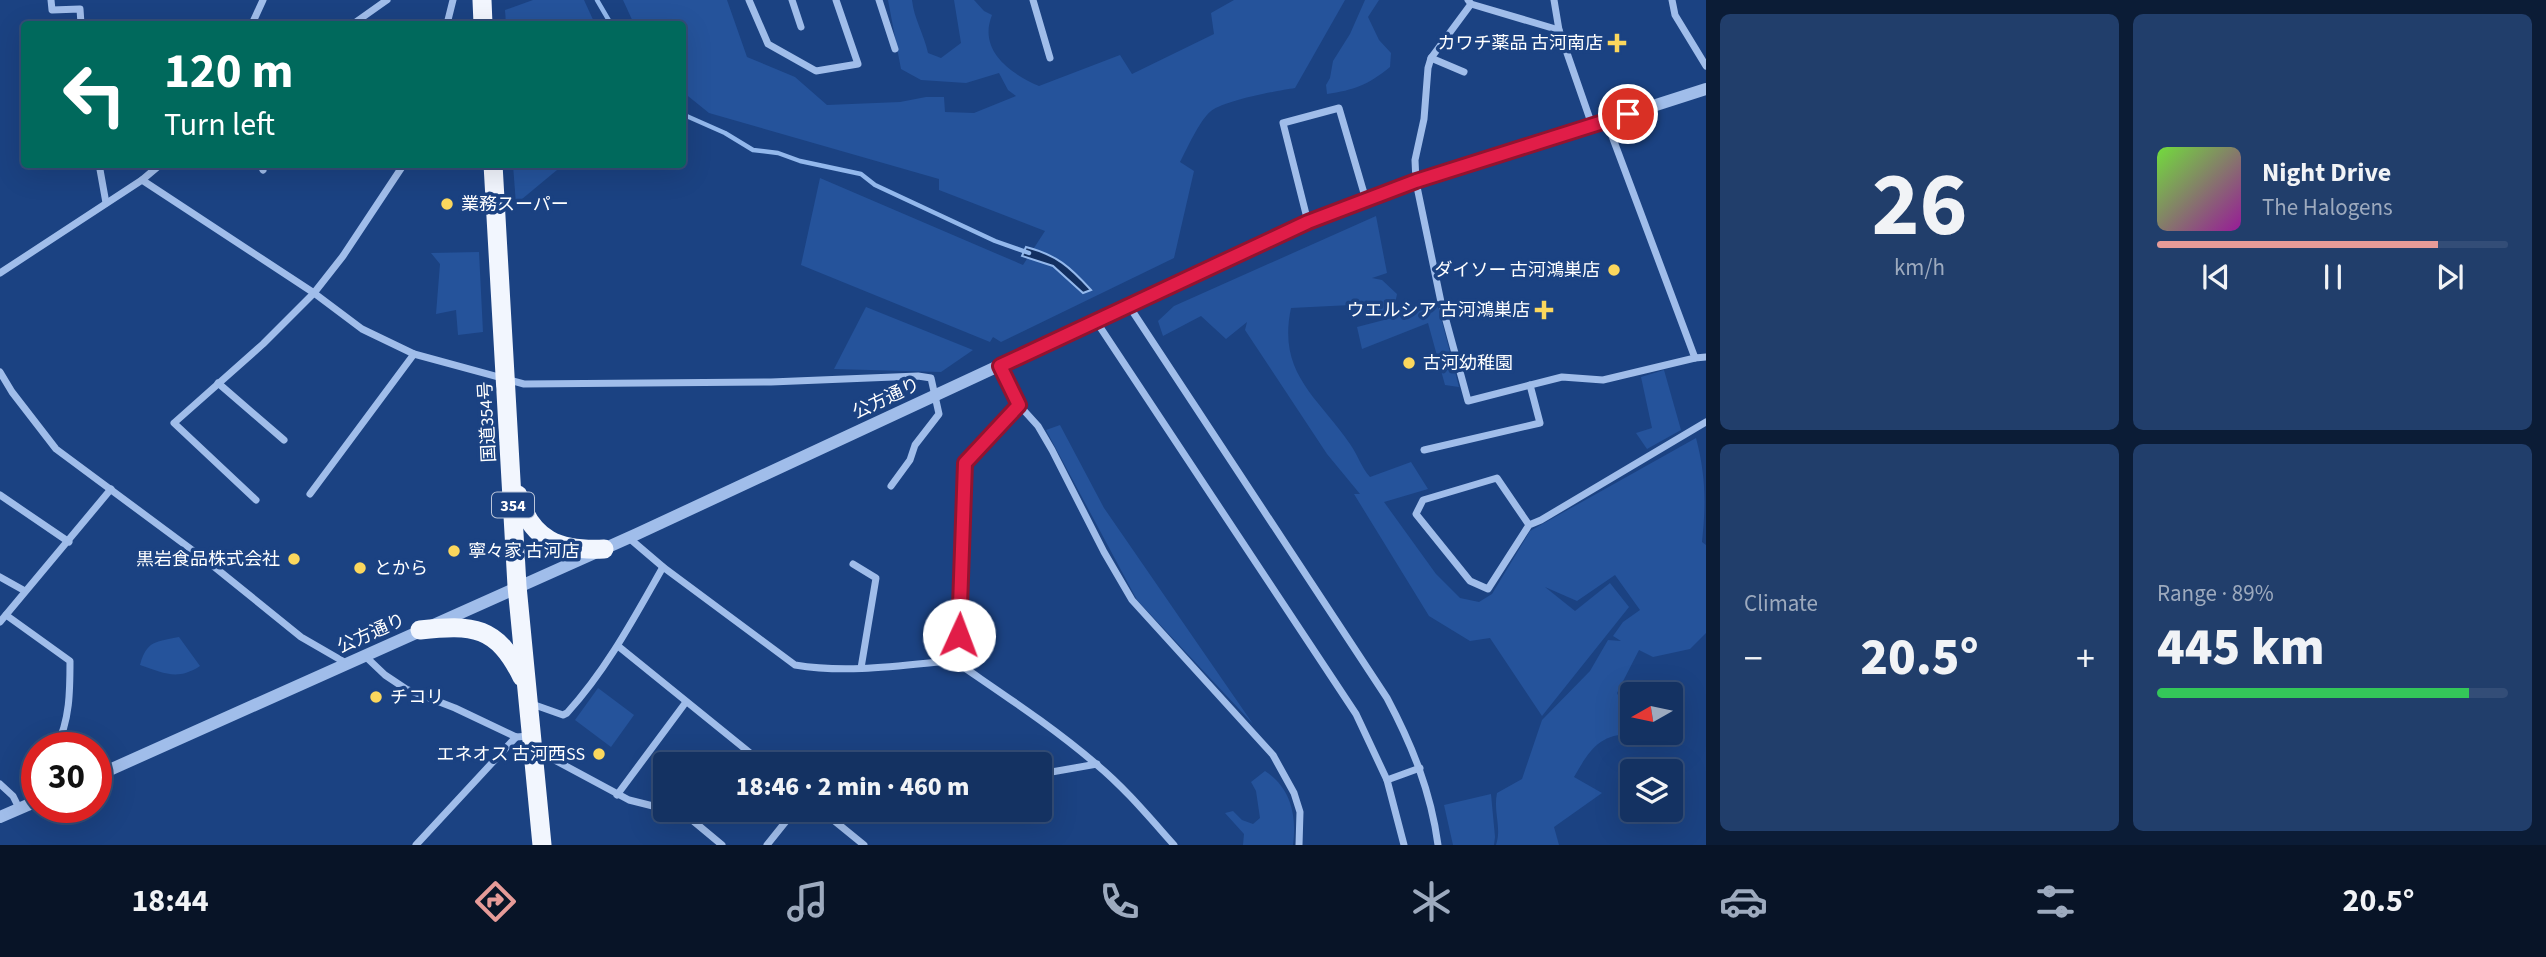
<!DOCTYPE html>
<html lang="en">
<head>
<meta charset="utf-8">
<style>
	:root { --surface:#143262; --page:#213e6b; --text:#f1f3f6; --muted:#9daabe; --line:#334d77; --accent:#e69b98 }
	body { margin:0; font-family:"Source Sans 3","Noto Sans JP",sans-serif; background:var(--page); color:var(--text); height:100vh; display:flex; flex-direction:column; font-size:26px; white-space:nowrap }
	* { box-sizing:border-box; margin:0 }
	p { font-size:23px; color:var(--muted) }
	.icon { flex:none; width:38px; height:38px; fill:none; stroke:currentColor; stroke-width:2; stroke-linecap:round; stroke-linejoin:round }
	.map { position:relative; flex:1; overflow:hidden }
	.sheet { display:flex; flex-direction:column; gap:14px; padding:14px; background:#0b1c36; width:840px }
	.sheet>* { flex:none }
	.hud { position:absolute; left:21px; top:21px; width:665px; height:147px; border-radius:7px; box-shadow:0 7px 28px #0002,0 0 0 2px var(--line); background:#00695c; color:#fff; overflow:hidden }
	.needle { width:46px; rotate:261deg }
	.controls { position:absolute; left:1620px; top:682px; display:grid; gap:14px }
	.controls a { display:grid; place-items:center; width:63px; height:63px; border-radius:7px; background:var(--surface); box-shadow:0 7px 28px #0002,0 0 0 2px var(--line); font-size:35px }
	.speed { position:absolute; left:21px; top:732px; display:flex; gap:14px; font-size:35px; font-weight:700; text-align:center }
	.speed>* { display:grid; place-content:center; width:91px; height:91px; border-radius:50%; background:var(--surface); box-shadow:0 7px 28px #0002,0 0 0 2px var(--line); line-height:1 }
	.speed .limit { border:10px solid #d22; background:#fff; color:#111 }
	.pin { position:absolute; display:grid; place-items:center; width:60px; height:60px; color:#fff; margin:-30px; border:4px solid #fff; border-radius:50%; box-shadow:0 2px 7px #0007 }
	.me { position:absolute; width:77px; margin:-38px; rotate:2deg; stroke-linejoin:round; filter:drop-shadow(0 0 5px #0008) }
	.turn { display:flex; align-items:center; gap:24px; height:147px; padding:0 28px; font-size:32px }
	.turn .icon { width:91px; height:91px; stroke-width:2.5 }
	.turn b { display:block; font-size:49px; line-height:60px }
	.big { font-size:52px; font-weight:800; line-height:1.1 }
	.sheet .widget { flex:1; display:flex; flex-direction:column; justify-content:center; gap:10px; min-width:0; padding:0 24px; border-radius:10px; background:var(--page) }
	.sheet .dial { align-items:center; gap:0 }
	.dial b { font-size:91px; line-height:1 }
	.song { display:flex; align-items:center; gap:21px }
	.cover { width:84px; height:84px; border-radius:10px; background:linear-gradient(135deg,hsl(100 70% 55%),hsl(300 70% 35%)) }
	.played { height:7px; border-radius:4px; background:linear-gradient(90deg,var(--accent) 80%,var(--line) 80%) }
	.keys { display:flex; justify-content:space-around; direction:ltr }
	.heat { display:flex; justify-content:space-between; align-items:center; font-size:38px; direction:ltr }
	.charge { height:10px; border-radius:5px; background:linear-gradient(90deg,#34c759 89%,var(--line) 0) }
	.sheet .tiles { flex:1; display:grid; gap:14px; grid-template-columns:repeat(2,1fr) }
	.trip { position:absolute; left:653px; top:752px; width:399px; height:70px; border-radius:7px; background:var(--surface); box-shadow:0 7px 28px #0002,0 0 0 2px var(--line); font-weight:800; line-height:70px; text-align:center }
	.menu { display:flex; height:112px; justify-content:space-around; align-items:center; background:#081427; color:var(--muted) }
	.menu .icon { width:49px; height:49px }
	.menu .selected { color:var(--accent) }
	.menu b { font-size:32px; color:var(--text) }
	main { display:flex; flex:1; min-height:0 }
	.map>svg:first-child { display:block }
</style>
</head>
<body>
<main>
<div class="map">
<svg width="1706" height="845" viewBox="0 0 1706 845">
	<rect width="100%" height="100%" fill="#1b4282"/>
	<!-- green -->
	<g fill="#25539b">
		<polygon points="533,0 584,0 595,24 506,24 505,10"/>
		<path d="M 623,0 L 727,0 L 747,57 L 795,77 L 827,105 L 900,102 L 926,97 L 944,97 L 945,112 L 974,113 L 1016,96 L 1008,90 L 999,73 L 966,83 L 921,80 L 901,69 L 888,0 L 912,0 C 914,19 924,34 928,53 L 941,58 L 961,43 L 954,0 L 974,0 L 984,11 L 992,15 C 978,50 1009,73 1039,86 L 1120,55 L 1132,74 L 1214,34 L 1211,13 L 1234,0 L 1345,0 L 1295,88 C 1276,91 1226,100 1211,111 C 1199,121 1187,149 1180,162 L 1194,171 L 1174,258 L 1001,342 L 993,337 L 990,342 L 801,265 L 820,178 L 1023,265 L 1045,231 L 939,190 L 939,179 L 709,113 L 683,92 L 682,24 L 634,24 Z"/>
		<path d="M 1365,0 L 1379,0 L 1368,17 L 1379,40 L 1391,53 L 1390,67 C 1368,85 1354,90 1327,94 L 1326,85 L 1330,78 L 1333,61 L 1350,34 Z"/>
		<polygon points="513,165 513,164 563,165 516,204"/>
		<path d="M 1376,216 L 1387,273 L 1372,278 L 1382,280 L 1397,294 L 1394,309 L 1383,314 L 1351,305 L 1291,308 C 1277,374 1318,397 1350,444 C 1358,455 1361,467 1370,477 L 1411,462 L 1428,489 L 1384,502 L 1436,574 L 1460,598 L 1479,602 L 1492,594 L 1530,531 L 1696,438 C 1706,476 1706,504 1702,542 L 1706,545 L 1706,633 L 1690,649 L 1653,657 L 1639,650 L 1617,693 L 1630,720 L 1631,734 C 1599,734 1589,751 1574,777 L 1602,793 L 1554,827 L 1559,845 L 1496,845 C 1502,827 1493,812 1497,793 L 1522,779 L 1542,720 L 1590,671 L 1608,640 L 1621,641 L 1613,636 L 1623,622 L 1640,610 L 1615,575 L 1577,601 L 1545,587 L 1575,611 L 1610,583 L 1629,607 L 1542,716 L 1490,638 L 1470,641 L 1429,616 L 1354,494 L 1360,494 L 1327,454 L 1245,330 L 1247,322 L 1226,339 L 1201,316 L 1163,336 L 1158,321 L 1174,306 Z"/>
		<polygon points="479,252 483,332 458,335 456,310 436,314 440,264 431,253"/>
		<polygon points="1438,306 1459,387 1445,385 1428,323 1362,349 1357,327"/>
		<polygon points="866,307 973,350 941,372 834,369"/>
		<polygon points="1664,370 1681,430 1647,449 1636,433 1652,428 1641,377"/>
		<polygon points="1060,425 1104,508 1253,724 1137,600 1046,430"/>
		<path d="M 179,637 L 200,666 C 177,681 164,673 140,665 C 147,640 156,642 179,637 Z"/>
		<polygon points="598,688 634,715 611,747 575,720"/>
		<path d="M 1265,771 C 1291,788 1297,816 1293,845 L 1243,845 L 1244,834 L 1225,813 L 1233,811 L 1242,820 L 1253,824 L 1260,818 L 1256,791 L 1251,782 Z"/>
		<polygon points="1491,794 1495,837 1494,845 1453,845 1444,805"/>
	</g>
	<!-- water -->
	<path fill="#122f60" stroke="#93b8ec" stroke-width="2" d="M 1026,247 C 1057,255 1070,267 1091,290 L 1083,293 L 1053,266 L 1022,256 Z"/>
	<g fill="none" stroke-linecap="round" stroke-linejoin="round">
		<!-- stream -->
		<g stroke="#93b8ec" stroke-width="4.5">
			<polyline points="597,0 611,24"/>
			<polyline points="682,114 725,133 753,150 778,153 800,161 861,174 875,185 995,241 1029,253"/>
		</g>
		<!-- minor -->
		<g stroke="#a0bdea" stroke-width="7">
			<polyline points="51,0 52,10 80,9 81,24"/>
			<polyline points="749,0 768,44 816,71 858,64 836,0"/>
			<polyline points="792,0 801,27"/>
			<polyline points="879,0 895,49"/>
			<polyline points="1033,0 1050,58"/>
			<polyline points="1468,0 1471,4 1559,30"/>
			<polyline points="1554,0 1559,30 1592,125"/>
			<polyline points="1672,0 1675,15 1706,66"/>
			<polyline points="1471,4 1431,58 1428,68 1424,119 1415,160 1416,182 1441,302 1468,401 1562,377 1603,380 1695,358"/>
			<polyline points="252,24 263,0"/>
			<polyline points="353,24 387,0"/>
			<polyline points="447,24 453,0"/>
			<polyline points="1431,58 1464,72"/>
			<polyline points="1606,120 1695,358 1706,357"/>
			<polyline points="99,164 106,203"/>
			<polyline points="260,164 263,170"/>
			<polyline points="142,180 314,293 362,329 414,354 524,384 771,382 918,376 931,378 939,414 915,445 910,460 891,486"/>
			<polyline points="1308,222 1283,123 1339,108 1366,200"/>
			<polyline points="0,273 142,180 161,164"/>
			<path d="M 1129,306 L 1387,698 C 1412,745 1431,792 1438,845"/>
			<polyline points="1096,321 1356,714 1387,780 1404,845"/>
			<polyline points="1000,366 1019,405 1038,426 1052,450 1104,552 1132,600 1273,755 1294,793 1300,812 1299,845"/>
			<polyline points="0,372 12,392 56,449 207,561 301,637 346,663"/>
			<polyline points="218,383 284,440"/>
			<path d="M 1019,405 L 965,463 L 959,660 L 962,666 C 1007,697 1054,728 1096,764 C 1125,788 1149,817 1174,845"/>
			<polyline points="1424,450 1540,423 1530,385"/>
			<polyline points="310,494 414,354"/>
			<polyline points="0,495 69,542"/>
			<polyline points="256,500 174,423 263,344 314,293 343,256 404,164"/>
			<polyline points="1529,525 1497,478 1423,500 1416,514 1470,581 1488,589 1529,525 1541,520 1706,422"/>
			<path d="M 629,538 L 663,567 L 795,665 C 849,674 904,665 959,660"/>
			<polyline points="853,564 876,578 861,668"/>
			<polyline points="0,577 25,591"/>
			<path d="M 6,615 L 70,661 C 70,690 70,721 56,747"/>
			<polyline points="0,622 111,489"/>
			<polyline points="618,646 765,765"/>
			<polyline points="365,656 385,675 406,689 455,708 516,737 530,736"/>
			<path d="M 532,704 L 563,715 L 567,713 C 607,669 634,618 663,567"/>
			<polyline points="536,750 629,800 665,809"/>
			<polyline points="1040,774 1097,764"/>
			<polyline points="1387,780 1420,768"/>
			<polyline points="0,784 13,796 19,808"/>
			<polyline points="617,795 686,702"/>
			<polyline points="669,810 692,820 722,845"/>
			<polyline points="821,810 864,845"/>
			<polyline points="416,845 516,737"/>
			<polyline points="767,845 795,810"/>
		</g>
		<!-- tertiary -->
		<g stroke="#a0bdea" stroke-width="12">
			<polyline points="96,776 637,534 1308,222 1416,182 1706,89"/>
			<polyline points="0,817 37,801"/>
		</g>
		<!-- trunk -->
		<g stroke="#f2f6fe" stroke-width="19">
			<polyline points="482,0 483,24"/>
			<polyline points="493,164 517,586 542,845"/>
			<path d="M 518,495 C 531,541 560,551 604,549"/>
			<path d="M 420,630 C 473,624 497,626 522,677"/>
		</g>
	</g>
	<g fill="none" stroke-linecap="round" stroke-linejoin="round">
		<!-- route casing -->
		<g stroke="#92132f" stroke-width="18">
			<polyline id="route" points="959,635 965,463 1019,405 1000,366 1308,222 1416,181 1628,114"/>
		</g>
		<!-- route -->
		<use href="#route" stroke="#e11d48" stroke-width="12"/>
	</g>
	<!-- markers -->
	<g fill="#fbd75d" stroke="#1b4282" stroke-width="2.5">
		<path d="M1613.5 32.5h7v7h7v7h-7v7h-7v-7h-7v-7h7z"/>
		<circle cx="447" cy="204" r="7"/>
		<circle cx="1614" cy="270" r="7"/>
		<path d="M1540.5 299.5h7v7h7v7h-7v7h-7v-7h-7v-7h7z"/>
		<circle cx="1409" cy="363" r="7"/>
		<circle cx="454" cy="551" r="7"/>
		<circle cx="294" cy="559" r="7"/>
		<circle cx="360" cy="568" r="7"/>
		<circle cx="376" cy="697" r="7"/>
		<circle cx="599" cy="754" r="7"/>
	</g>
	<g text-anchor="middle" stroke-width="7" stroke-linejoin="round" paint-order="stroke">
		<!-- shield labels -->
		<rect fill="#1b4282" stroke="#bbc6da" stroke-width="2" x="492" y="492.5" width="42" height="25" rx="5"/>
		<g font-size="16" font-weight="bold" fill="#fff">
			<text x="513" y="511">354</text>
		</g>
		<!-- poi labels -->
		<g font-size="18" fill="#fff" stroke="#1b4282" text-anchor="end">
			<text x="1603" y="49">カワチ薬品 古河南店</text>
			<text x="461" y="210" text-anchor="start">業務スーパー</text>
			<text x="1600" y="276">ダイソー 古河鴻巣店</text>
			<text x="1530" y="316">ウエルシア 古河鴻巣店</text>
			<text x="1423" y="369" text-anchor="start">古河幼稚園</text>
			<text x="468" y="557" text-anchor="start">寧々家 古河店</text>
			<text x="280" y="565">黒岩食品株式会社</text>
			<text x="374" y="574" text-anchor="start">とから</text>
			<text x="390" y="703" text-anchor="start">チコリ</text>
			<text x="585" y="760">エネオス 古河西SS</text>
		</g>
		<!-- street labels -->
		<g font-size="18" fill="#fff" stroke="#1b4282">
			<text transform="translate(886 398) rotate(-25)" y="6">公方通り</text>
			<text transform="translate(487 422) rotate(-93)" y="6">国道354号</text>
			<text transform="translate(371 633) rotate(-24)" y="6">公方通り</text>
		</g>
	</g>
</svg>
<div class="controls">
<a><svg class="needle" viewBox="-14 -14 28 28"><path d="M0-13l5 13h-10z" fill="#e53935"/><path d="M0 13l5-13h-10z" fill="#9daabe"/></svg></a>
<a><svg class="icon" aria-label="layers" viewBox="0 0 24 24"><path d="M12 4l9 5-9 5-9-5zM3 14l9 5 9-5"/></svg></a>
</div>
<div class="speed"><div class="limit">30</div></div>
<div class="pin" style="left:1628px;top:114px;background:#d93025"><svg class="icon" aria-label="arrive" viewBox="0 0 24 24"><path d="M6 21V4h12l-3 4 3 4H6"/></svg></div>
<svg class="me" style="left:959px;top:635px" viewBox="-20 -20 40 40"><circle r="19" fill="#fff"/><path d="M0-13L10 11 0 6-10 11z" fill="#e11d48"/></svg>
<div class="trip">18:46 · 2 min · 460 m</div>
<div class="hud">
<div class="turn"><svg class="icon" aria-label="left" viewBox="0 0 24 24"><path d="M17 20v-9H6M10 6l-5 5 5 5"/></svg><div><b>120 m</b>Turn left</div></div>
</div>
</div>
<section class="sheet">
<div class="tiles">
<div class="widget dial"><b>26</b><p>km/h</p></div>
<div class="widget">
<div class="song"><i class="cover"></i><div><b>Night Drive</b><p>The Halogens</p></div></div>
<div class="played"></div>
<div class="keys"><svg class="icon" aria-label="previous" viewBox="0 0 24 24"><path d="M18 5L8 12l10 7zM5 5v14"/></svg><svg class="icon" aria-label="pause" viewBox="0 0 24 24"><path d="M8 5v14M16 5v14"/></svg><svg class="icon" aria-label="next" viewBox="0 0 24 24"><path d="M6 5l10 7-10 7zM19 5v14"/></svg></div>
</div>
<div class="widget"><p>Climate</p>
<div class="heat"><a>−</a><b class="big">20.5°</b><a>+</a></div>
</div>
<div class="widget"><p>Range · 89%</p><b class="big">445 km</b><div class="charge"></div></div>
</div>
</section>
</main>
<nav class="menu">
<b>18:44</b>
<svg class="icon selected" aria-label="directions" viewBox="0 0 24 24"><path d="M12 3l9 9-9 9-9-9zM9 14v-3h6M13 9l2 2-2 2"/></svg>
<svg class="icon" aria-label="music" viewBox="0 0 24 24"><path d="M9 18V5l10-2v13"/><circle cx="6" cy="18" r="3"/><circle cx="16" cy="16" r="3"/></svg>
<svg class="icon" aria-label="phone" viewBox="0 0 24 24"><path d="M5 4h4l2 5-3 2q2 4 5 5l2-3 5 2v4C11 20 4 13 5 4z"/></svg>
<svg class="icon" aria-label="climate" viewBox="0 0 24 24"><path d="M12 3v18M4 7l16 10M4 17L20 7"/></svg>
<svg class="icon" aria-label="car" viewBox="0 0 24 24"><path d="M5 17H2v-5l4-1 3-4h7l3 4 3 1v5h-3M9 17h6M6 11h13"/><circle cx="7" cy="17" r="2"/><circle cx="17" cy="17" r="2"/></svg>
<svg class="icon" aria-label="filters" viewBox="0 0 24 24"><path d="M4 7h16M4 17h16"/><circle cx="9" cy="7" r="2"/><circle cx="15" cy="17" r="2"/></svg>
<b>20.5°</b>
</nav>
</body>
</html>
